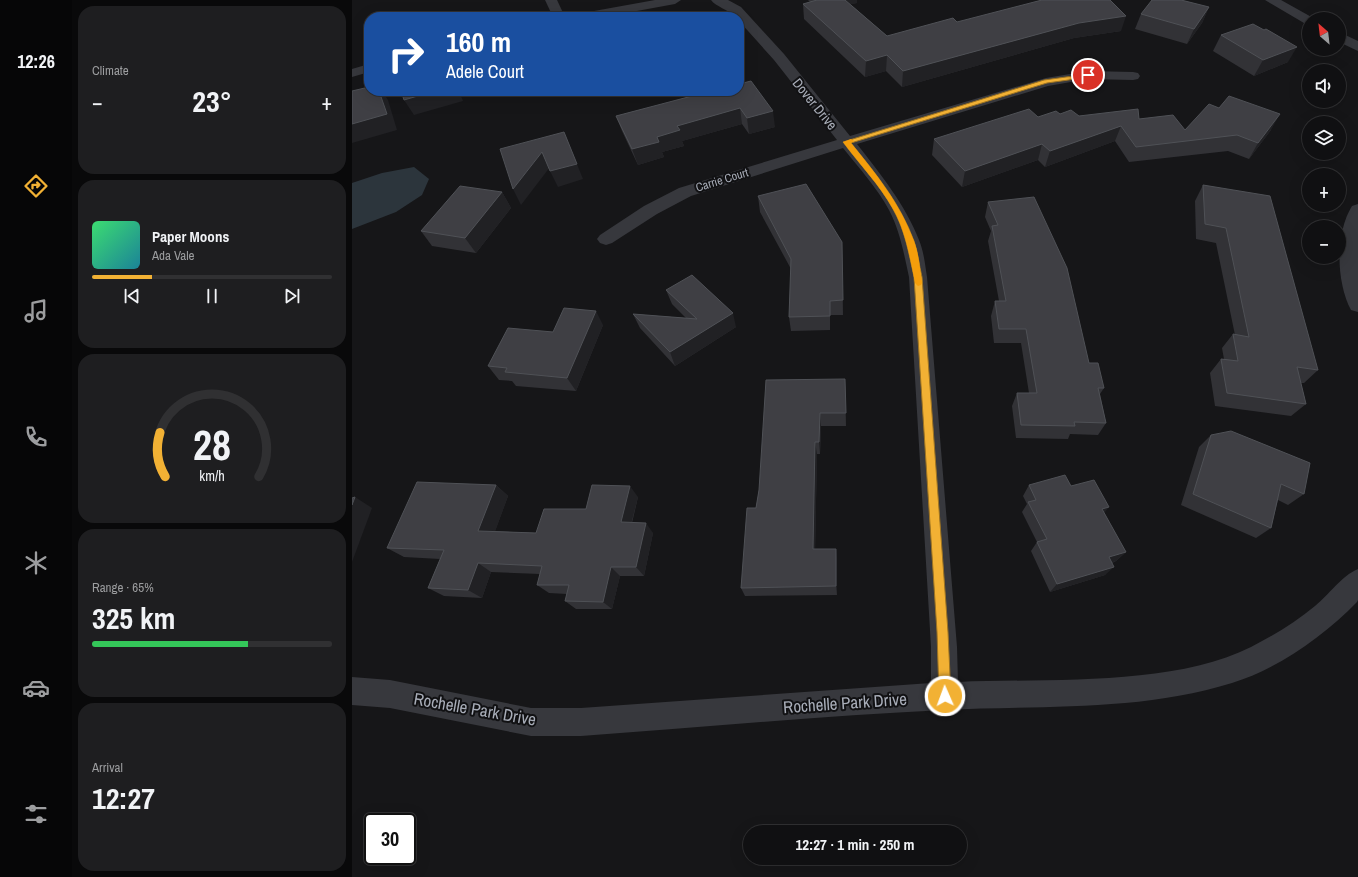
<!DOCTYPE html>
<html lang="en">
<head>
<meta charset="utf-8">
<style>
	:root { --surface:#101012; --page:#1e1e20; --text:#f1f3f6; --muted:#9c9d9f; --line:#303032; --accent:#f2b134 }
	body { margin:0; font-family:"Archivo Narrow",sans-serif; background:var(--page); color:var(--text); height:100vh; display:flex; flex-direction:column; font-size:15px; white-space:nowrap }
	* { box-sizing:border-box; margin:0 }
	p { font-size:13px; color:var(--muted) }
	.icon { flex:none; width:22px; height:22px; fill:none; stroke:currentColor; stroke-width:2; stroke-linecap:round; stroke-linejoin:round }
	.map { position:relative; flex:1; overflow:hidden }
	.sheet { display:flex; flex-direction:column; gap:6px; padding:6px; background:#09090a; width:280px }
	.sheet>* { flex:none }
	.guide { position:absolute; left:12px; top:12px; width:380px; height:84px; border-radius:16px; box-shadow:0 4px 16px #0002,0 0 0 1px var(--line); background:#1a4fa0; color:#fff; overflow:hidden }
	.needle { width:26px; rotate:332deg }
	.buttons { position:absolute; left:950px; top:12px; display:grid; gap:8px }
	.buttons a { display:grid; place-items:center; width:44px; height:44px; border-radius:50%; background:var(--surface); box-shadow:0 4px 16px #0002,0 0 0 1px var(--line); font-size:20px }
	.speed { position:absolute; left:12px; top:813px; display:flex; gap:8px; font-size:20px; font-weight:700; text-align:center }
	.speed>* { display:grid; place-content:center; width:52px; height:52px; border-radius:50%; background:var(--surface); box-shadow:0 4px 16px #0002,0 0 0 1px var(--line); line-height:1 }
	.speed .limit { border:2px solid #111; border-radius:6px; background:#fff; color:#111 }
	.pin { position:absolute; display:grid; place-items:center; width:34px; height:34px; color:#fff; margin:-17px; border:2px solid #fff; border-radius:50%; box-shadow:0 1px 4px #0007 }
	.me { position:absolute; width:44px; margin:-22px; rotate:358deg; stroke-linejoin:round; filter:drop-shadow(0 0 3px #0008) }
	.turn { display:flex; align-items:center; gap:14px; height:84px; padding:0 16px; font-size:18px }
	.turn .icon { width:52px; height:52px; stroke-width:2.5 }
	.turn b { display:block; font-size:28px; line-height:34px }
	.big { font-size:30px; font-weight:700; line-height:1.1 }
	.sheet .tile { flex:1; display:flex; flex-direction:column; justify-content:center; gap:6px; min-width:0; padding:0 14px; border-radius:16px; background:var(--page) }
	.sheet .dial { align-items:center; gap:0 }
	.dial svg { height:104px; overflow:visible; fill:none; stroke:var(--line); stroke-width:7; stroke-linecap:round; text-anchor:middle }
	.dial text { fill:var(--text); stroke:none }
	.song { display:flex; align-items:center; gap:12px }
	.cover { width:48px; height:48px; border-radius:6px; background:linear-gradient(135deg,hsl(140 70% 55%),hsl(190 70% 35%)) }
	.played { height:4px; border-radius:2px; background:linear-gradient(90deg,var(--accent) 25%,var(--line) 25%) }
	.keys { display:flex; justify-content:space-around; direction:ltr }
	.heat { display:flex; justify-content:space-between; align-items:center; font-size:22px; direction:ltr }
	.charge { height:6px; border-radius:3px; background:linear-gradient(90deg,#34c759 65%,var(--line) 0) }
	.trip { position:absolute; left:391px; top:825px; width:224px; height:40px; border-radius:20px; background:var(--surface); box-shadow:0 4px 16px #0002,0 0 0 1px var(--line); font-weight:700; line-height:40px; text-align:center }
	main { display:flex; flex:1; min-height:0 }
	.tab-bar { display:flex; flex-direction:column; width:72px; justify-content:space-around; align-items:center; background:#060607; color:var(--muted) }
	.tab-bar .icon { width:28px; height:28px }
	.tab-bar .active { color:var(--accent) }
	.tab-bar b { font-size:18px; color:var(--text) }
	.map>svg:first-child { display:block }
</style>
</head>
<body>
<main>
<nav class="tab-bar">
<b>12:26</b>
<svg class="icon active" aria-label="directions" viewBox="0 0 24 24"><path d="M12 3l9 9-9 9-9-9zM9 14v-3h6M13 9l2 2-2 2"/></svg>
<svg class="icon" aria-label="music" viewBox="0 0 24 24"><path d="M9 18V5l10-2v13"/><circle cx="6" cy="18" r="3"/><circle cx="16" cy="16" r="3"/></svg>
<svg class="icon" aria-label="phone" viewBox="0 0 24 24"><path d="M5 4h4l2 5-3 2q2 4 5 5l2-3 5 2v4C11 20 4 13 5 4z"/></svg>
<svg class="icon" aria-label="climate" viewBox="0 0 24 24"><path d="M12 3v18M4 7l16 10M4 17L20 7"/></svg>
<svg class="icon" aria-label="car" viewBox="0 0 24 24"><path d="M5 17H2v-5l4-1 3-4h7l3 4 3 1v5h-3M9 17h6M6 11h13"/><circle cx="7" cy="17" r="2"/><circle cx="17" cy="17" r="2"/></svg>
<svg class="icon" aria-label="filters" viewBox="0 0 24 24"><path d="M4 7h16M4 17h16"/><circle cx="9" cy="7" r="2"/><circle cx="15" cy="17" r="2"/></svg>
</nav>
<section class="sheet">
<div class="tile"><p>Climate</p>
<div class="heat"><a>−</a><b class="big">23°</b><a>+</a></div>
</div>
<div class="tile">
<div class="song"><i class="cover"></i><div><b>Paper Moons</b><p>Ada Vale</p></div></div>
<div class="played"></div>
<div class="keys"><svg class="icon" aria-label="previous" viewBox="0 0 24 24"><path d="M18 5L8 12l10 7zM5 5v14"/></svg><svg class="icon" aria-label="pause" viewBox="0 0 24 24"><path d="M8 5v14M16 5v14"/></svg><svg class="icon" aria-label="next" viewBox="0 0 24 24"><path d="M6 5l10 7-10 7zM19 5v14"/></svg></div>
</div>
<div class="tile dial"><svg viewBox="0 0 100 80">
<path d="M14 69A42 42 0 1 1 86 69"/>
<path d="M14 69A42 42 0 0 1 10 35" stroke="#f2b134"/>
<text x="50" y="56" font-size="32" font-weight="700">28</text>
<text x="50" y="72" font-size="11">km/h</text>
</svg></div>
<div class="tile"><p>Range · 65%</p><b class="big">325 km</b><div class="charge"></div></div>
<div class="tile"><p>Arrival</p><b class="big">12:27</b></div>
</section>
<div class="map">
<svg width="1006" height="877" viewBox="0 0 1006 877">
	<rect width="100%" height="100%" fill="#161618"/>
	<!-- water -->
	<polygon fill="#2c353c" points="62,167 77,179 70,195 44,212 0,229 0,183 30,173"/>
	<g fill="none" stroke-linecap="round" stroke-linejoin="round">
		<!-- minor -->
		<g fill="#37383d" fill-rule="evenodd">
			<polygon points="193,0 205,0 213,17 201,17"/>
			<polygon points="303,0 329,0 323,4 252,17 225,17 231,13"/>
			<path d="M 359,0 L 376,0 L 389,7 L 432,54 L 498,136 L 694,78 L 736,71 L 781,72 L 786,73 L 788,76 L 786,79 L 781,80 L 736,79 L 696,86 L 505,144 C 529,175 553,204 567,240 C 572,252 573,265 575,277 L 605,647 L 606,682 C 694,678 820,687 899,647 C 922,635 944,622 963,606 C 977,595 989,576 1006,569 L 1006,600 L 1005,602 C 972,636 926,669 880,683 C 787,712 688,705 592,710 C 471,716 350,727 229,736 L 179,736 L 38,708 L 0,705 L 0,677 L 38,680 L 179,708 L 229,708 L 579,683 L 579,647 L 557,277 C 552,254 548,231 537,210 C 525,188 507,168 491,148 L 339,196 L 305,214 L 260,243 L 254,245 L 248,243 L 245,239 L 248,235 L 292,206 L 327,188 L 485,140 L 422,60 L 387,21 L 387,17 L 383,17 C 376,9 364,7 359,0 Z"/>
			<polygon points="913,0 929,0 963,19 957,19 957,24 952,23"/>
			<polygon points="987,32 1006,41 1006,51 987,42"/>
			<polygon points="17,64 17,72 0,77 0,69"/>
			<path d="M 1006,204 L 1006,312 L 999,310 C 984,282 983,233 1000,206 Z"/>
		</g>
	</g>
	<!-- wall -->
	<g fill="#323236">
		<polygon points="456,0 505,0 505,3 498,4 535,36 605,22 769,31 722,38 550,87 534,71 513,77 452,19 451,4 458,2"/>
		<polygon points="857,7 850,23 835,44 783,29 789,14"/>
		<polygon points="869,35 936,62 902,76 861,51"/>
		<polygon points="399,81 423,127 397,134 390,124 330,141 332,146 310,152 312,157 286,165 270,131 264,116"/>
		<polygon points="708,114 727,116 787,119 833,130 919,130 897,159 876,151 777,162 763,141 693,167 686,160 610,187 580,155 582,139 686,117"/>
		<polygon points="851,185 966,370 952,383 949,383 954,404 939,416 863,406 858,373 869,359 872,359 870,348 881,334 883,335 864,243 844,239 843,201"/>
		<polygon points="150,192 159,208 124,253 80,246 69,231"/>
		<polygon points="406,196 490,242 491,315 478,315 478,330 439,331 437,317 439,269 408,212"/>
		<polygon points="636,202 737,363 752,388 748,394 754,423 746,435 718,434 716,439 664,438 660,406 665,393 677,393 669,343 642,343 639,316 643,301 647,301 636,241 639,231 633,217"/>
		<polygon points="314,290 384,327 323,366 288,328 281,314 334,318 320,304"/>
		<polygon points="251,325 224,391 164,386 160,381 147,380 136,366 201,332"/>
		<polygon points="493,379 494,426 469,426 468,454 465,454 463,549 485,558 485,595 393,596 389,588 404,508 407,490"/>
		<polygon points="859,435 952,494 936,505 926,500 919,528 904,538 829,505 847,447"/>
		<polygon points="144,485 156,496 143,531 184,533 234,509 286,497 280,523 301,533 292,576 268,576 260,609 224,609 213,601 215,594 197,593 185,585 188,574 139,572 130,598 92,596 76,588 88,559 52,557 35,548"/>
		<polygon points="677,485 719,486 752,513 774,552 764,561 760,563 753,575 698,592 679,551 685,542 670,512 675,504 671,496"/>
	</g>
	<!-- shaded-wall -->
	<g fill="#212124">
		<polygon points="468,0 505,0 505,3 468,12"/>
		<polygon points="857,7 850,23 835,44 842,29"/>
		<polygon points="774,16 769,31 722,38 550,87 551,71 727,23"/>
		<polygon points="945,47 936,62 902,76 911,60"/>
		<polygon points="535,55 534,71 513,77 514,61"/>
		<polygon points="27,91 30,91 36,100 45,130 0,143 0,124"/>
		<polygon points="83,91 107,91 111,101 62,115 52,100"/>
		<polygon points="388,108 390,124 330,141 332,146 310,152 312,157 286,165 280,149 305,137 325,126"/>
		<polygon points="421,111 423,127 397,134 395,118"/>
		<polygon points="928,114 919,130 897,159 906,143"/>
		<polygon points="769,126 763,141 693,167 698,151"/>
		<polygon points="212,132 231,179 206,187 198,171"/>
		<polygon points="690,144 686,160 610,187 613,171"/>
		<polygon points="190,152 198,167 169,205 161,189"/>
		<polygon points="150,192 159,208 124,253 113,238"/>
		<polygon points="244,311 251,325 224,391 215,378"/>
		<polygon points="381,313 384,327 323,366 318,352"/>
		<polygon points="468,413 469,426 468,454 467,442"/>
		<polygon points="463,442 465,454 463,559 461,549"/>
		<polygon points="144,485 156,496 140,540 126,531"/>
		<polygon points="278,486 286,497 277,532 269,522"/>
		<polygon points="3,497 20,508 0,562 0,505"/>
		<polygon points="757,507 749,517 750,509"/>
		<polygon points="294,523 301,533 292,576 284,567"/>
		<polygon points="484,549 485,558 485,595 484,586"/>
		<polygon points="774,552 764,561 748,566 757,557"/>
		<polygon points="126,563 139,572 130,598 116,590"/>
		<polygon points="259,567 268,576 260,609 251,602"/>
		<polygon points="762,567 753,575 698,592 705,584"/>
	</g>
	<!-- building -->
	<g fill="#3f3f44" stroke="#4f5156">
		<polygon points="465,0 493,0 535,36 601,18 605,22 690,0 758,0 774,16 727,23 551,71 535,55 514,61 451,4"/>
		<polygon points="800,0 829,0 857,7 842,29 789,14"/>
		<polygon points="901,24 912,30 914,29 945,47 911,60 869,35"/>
		<polygon points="399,81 421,111 395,118 388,108 325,126 328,130 305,137 307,142 280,149 264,116 359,91 387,91 387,84"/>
		<polygon points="17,87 17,91 27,91 35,114 0,124 0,91"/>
		<polygon points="49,91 83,91 52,100"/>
		<polygon points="877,96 928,114 906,143 885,135 784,147 769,126 698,151 690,144 613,171 582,139 677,109 686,117 704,111 708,114 719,110 727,116 786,109 787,119 821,115 833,130 857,104 867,108"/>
		<polygon points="212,132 225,164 198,171 190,152 161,189 148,149"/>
		<polygon points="454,184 490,242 491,300 478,301 478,316 437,317 439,259 406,196"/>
		<polygon points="851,185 918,196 966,370 945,367 954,404 875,393 869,359 886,361 881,334 897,337 874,228 853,224"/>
		<polygon points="108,186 150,192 113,238 69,231"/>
		<polygon points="682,197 715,268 737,363 746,363 752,388 746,388 754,423 722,422 723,426 669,425 665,393 685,393 674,329 647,329 643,301 654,301 640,226 646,225 636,202"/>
		<polygon points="340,275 381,313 318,352 281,314 345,319 314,290"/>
		<polygon points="212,308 244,311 215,378 153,372 155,368 136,366 156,328 201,332"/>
		<polygon points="493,379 494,413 468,413 467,442 463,442 461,549 484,549 484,586 389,588 395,508 404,508 407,490 414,380"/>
		<polygon points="879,431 958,463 952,494 929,484 919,528 841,494 859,435"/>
		<polygon points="713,475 719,486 742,480 757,507 750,509 774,552 757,557 762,567 705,584 685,542 695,539 676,502 684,500 677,485"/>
		<polygon points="65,482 144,485 126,531 184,533 192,509 234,509 240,485 278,486 269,522 294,523 284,567 259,567 251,602 213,601 217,585 185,585 190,566 126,563 116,590 76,588 92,550 35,548"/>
		<polygon points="3,497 0,505 0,498"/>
	</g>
	<!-- route -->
	<path fill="#f2b134" stroke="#9d7322" d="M 736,74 L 738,74 L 738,77 L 695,83 L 499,143 C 524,174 548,203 562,241 C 566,252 567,265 570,277 L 596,632 L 599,696 L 597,700 L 593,702 L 589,700 L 587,696 L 585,632 L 562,277 C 557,254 553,230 541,209 C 528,185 508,165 491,142 L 692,80 Z"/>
	<!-- slow -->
	<path fill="#f59e0b" d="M 499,139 L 502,141 L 499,143 C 524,174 548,203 562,241 C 567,254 568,269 570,283 L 569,285 L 566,286 L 563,283 C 558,258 554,232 541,209 C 528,185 508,165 491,142 Z"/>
	<g text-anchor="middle" stroke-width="4" stroke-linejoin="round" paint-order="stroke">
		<!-- far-street labels -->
		<g font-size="12" fill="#a8adb8" stroke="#111113">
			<text transform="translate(370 180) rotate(-17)" y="4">Carrie Court</text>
		</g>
		<!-- street labels -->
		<g font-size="14" fill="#a8adb8" stroke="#111113">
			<text transform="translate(463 104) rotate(51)" y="5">Dover Drive</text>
		</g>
		<!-- near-street labels -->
		<g font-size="17" fill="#a8adb8" stroke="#111113">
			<text transform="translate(493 703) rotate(-4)" y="6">Rochelle Park Drive</text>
			<text transform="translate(123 709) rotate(10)" y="6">Rochelle Park Drive</text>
		</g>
	</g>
</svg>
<div class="buttons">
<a><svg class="needle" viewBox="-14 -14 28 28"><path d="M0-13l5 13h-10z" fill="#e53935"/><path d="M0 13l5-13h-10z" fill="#9c9d9f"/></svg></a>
<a><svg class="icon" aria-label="sound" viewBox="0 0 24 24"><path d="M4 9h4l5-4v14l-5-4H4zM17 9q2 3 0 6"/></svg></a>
<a><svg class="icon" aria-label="layers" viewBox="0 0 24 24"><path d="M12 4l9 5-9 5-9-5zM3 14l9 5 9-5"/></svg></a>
<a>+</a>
<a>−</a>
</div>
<div class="speed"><div class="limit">30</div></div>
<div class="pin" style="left:736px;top:75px;background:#d93025"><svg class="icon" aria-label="arrive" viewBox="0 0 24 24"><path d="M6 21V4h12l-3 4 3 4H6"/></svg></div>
<svg class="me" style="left:593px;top:696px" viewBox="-20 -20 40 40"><circle r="17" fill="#f2b134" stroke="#fff" stroke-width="3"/><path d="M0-11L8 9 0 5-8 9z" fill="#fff"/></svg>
<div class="trip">12:27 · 1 min · 250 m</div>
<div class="guide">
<div class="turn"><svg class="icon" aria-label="right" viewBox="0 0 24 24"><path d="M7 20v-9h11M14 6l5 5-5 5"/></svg><div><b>160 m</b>Adele Court</div></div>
</div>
</div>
</main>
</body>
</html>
